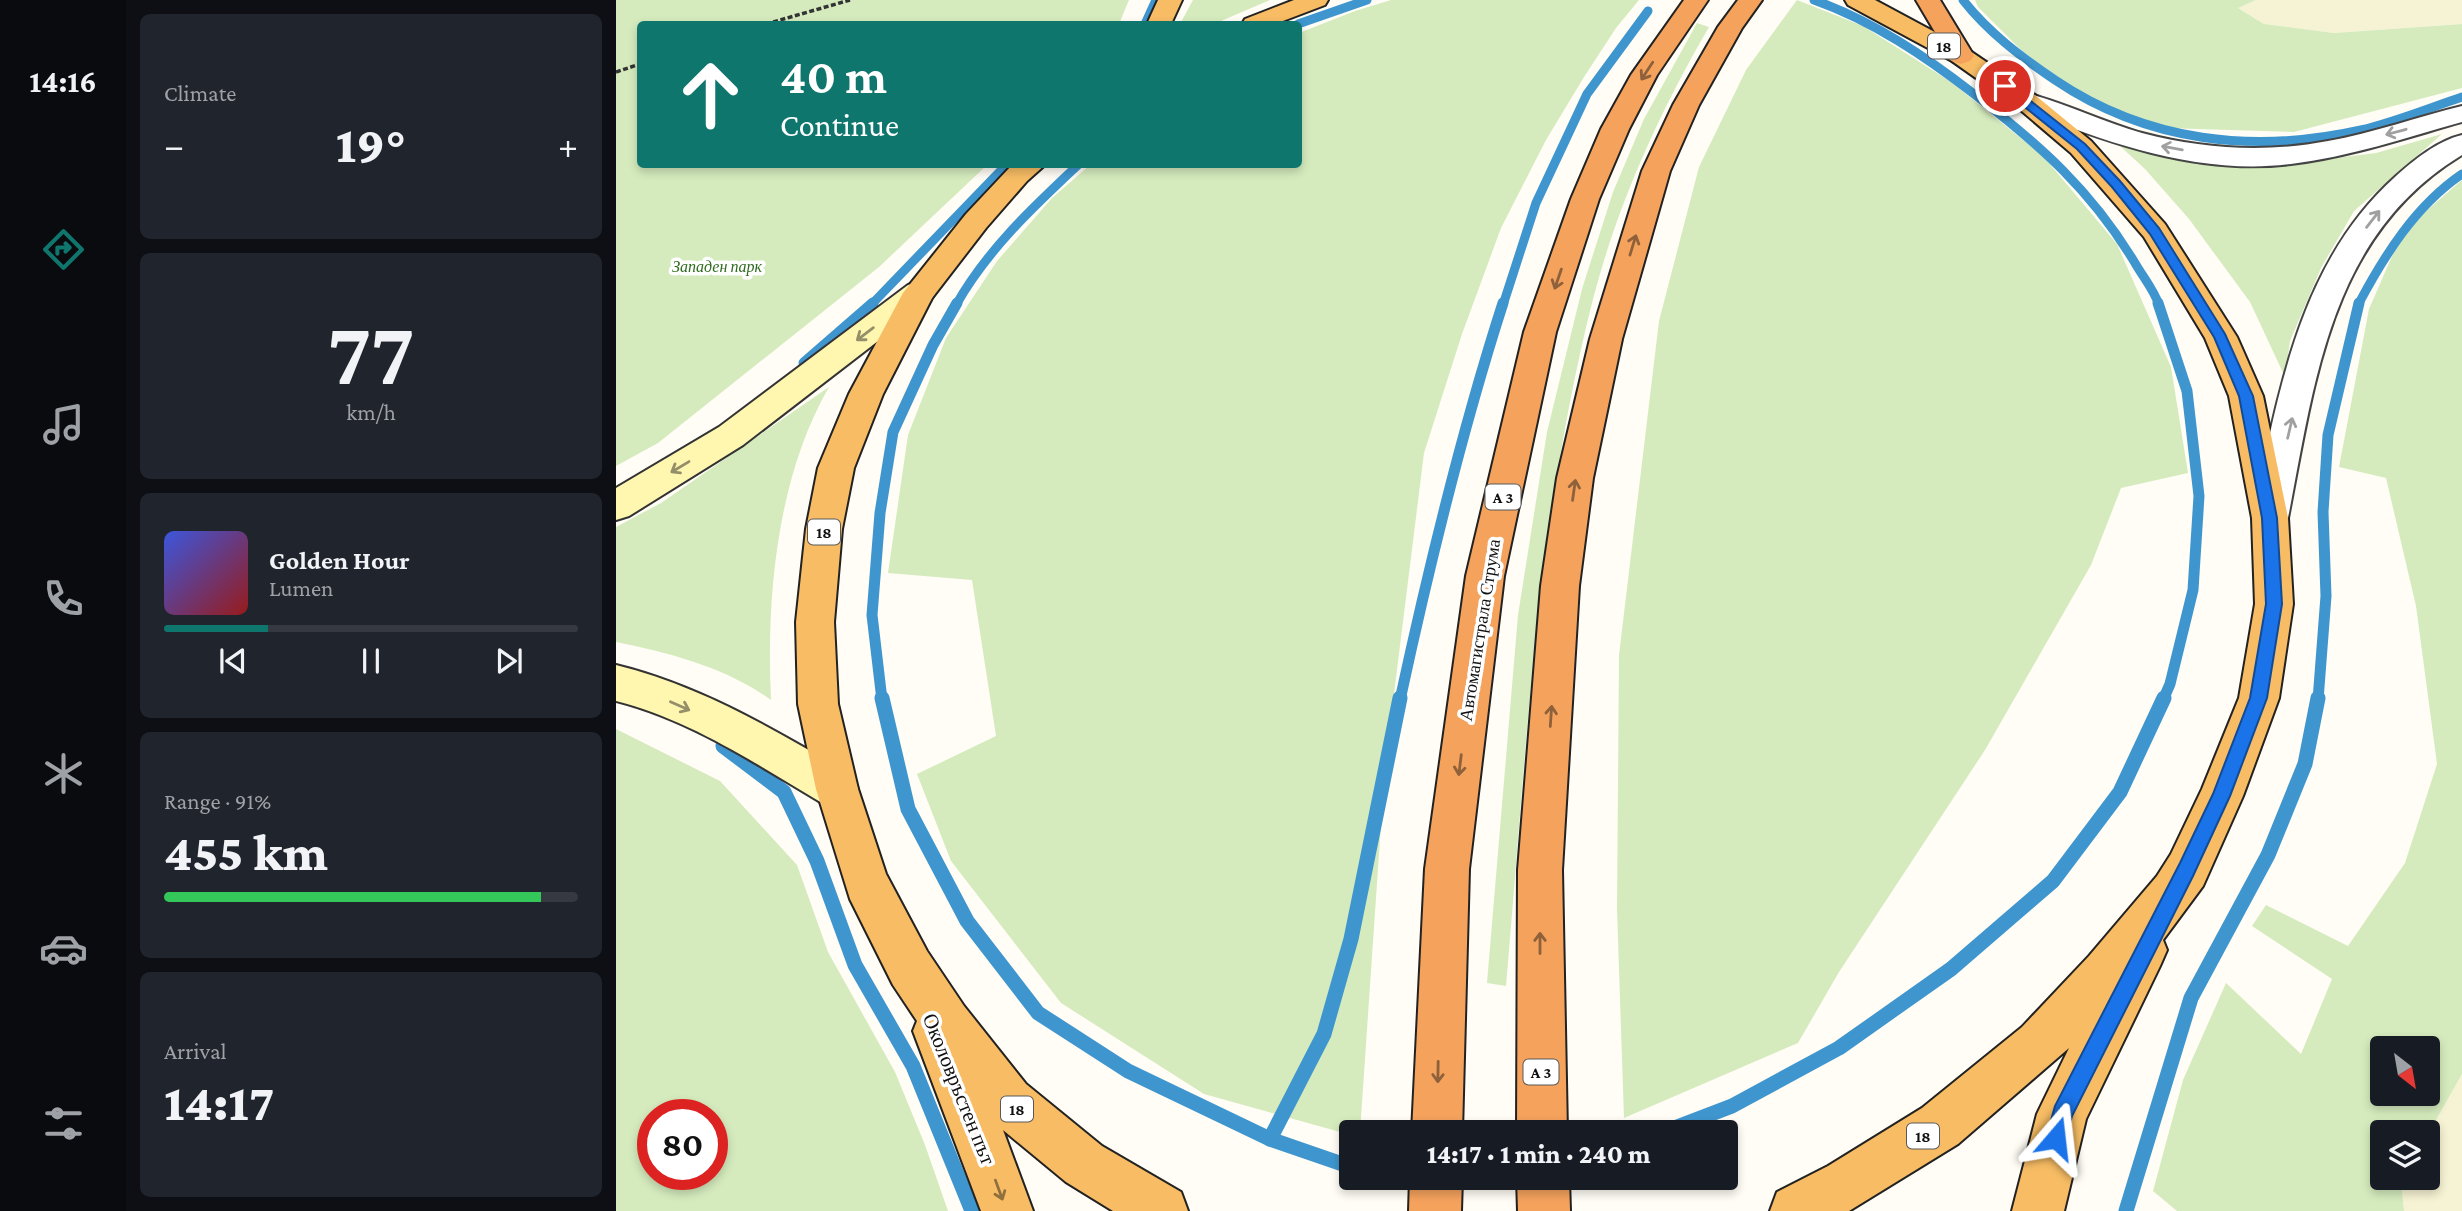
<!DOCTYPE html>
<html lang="en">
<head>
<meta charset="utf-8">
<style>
	:root { --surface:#171b24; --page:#20242c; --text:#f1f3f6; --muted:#9ea1a6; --line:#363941; --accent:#0f766e }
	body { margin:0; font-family:"Crimson Pro",serif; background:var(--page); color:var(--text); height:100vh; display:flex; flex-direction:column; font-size:26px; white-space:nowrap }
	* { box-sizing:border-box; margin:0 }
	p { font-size:23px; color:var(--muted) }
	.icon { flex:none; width:38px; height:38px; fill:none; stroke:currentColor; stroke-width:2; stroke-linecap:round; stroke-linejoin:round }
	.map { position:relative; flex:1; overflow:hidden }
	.side { display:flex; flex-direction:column; gap:14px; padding:14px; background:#0d0f14; width:490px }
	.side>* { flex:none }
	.banner { position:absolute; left:21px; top:21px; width:665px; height:147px; border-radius:7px; box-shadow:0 4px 10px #0003; background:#0f766e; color:#fff; overflow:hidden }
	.needle { width:46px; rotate:149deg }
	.fabs { position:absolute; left:1754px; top:1036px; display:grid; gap:14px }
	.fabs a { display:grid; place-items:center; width:70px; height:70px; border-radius:7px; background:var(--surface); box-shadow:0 4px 10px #0003; font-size:35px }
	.speed { position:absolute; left:21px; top:1099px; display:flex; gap:14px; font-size:35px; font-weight:700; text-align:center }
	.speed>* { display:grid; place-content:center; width:91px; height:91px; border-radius:50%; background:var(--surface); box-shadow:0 4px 10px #0003; line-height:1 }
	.speed .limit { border:10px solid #d22; background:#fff; color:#111 }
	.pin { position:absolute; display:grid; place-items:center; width:60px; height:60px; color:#fff; margin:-30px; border:4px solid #fff; border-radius:50%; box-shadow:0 2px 7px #0007 }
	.me { position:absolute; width:77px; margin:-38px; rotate:17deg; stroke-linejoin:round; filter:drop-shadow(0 0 5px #0008) }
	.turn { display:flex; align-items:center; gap:24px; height:147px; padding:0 28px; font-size:32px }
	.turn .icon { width:91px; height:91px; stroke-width:2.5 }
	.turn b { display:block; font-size:49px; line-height:60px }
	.big { font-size:52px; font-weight:800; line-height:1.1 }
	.side .tile { flex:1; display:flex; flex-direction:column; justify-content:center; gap:10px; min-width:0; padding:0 24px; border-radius:10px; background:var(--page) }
	.side .dial { align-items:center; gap:0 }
	.dial b { font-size:91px; line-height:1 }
	.song { display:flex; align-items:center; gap:21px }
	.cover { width:84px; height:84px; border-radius:10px; background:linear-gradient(135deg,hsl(230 70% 55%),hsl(0 70% 35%)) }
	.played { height:7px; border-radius:4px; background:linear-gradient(90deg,var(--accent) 25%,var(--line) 25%) }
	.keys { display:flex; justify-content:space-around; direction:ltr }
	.heat { display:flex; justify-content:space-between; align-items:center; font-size:38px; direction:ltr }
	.charge { height:10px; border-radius:5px; background:linear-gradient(90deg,#34c759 91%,var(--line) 0) }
	.trip { position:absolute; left:723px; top:1120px; width:399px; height:70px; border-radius:7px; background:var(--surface); box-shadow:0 4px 10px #0003; font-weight:800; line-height:70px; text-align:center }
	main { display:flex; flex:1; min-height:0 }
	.dock { display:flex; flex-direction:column; width:126px; justify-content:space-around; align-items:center; background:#090b0e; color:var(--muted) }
	.dock .icon { width:49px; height:49px }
	.dock .selected { color:var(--accent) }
	.dock b { font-size:32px; color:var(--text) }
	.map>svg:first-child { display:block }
</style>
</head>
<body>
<main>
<nav class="dock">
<b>14:16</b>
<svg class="icon selected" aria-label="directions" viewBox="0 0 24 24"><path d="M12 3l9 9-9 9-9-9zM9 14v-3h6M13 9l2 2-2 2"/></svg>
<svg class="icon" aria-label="music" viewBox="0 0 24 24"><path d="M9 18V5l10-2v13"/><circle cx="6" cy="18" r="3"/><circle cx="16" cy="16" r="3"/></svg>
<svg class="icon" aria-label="phone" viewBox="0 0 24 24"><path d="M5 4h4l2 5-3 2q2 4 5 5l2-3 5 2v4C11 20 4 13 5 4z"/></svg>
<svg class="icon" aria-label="climate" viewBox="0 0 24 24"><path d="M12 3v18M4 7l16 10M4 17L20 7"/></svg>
<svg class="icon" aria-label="car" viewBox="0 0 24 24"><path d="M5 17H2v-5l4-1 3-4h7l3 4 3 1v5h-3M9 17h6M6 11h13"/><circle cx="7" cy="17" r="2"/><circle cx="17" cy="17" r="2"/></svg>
<svg class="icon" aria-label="filters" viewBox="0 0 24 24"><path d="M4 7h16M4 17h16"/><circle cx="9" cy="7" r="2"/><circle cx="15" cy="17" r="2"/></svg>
</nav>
<section class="side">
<div class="tile"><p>Climate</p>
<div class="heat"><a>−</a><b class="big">19°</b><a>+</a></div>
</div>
<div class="tile dial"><b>77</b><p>km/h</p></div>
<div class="tile">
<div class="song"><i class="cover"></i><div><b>Golden Hour</b><p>Lumen</p></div></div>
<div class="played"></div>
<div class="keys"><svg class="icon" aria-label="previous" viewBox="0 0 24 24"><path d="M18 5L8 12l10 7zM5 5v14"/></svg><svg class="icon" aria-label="pause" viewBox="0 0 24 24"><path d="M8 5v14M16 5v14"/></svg><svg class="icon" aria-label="next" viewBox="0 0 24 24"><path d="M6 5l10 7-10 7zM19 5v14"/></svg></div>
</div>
<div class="tile"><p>Range · 91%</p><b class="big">455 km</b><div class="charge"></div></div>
<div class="tile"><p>Arrival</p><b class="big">14:17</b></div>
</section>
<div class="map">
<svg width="1846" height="1211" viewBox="0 0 1846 1211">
	<rect width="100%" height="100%" fill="#fffdf5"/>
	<!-- farmland -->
	<g fill="#f6f3d4">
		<polygon points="1640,0 1846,0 1846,24 1718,33 1648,24 1622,8"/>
		<polygon points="1846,1074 1846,1211 1788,1211 1785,1182 1788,1178 1811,1178 1811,1136"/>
	</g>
	<!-- green -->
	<g fill="#d5ebbd" fill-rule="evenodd">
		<polygon points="0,0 513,0 503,24 24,24 24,164 371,165 263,267 42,443 0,466"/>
		<polygon points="577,0 654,0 598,24 564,24"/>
		<polygon points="775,0 1023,0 1000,28 968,77 930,140 885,228 846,334 808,453 769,766 744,1132 735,1132 735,1135 588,1094 445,1003 335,861 301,774 380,736 356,580 272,573 292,435 330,338 381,261 436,198 474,165 682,164 683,33 739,11"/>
		<polygon points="1181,0 1247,26 1335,82 1427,156 1501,244 1555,367 1572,473 1505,488 1475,565 1369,750 1223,972 1182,1043 1008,1118 1001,909 1003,655 1043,321 1083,167 1130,70"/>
		<polygon points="1359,0 1640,0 1622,8 1648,24 1718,33 1846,24 1846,88 1678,132 1549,128 1473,100 1407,52 1362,7"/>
		<path d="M 1081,23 L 1093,27 C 1044,111 1002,203 977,299 C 920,523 910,757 890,986 L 871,983 L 902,615 L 931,432 L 966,289 L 997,192 L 1028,119 Z"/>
		<polygon points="1826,134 1738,211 1705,268 1674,341 1669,377 1634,302 1573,219 1529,169 1504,146 1572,161 1639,168 1760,153"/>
		<path d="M 1846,180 L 1846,1074 L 1811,1136 L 1811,1132 L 1766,1132 L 1766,1178 L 1788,1178 L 1785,1182 L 1788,1211 L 1561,1211 L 1537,1191 L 1567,1080 L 1610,983 L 1685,1054 L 1716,979 L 1636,926 L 1650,905 L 1732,946 L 1789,863 L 1821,764 L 1800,606 L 1770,478 L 1723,467 L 1753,309 L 1787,231 ZM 1766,1048 L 1811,1048 L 1811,1094 L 1766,1094 Z"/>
		<path d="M 213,387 C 161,477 150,597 155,700 C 109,667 54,653 0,642 L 0,527 L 45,503 Z"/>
		<path d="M 0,729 L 104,781 L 181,865 L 212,952 L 279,1072 L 309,1145 L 332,1211 L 0,1211 ZM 37,1115 L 96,1115 L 96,1174 L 37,1174 Z"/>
	</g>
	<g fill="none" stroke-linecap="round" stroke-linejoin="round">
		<!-- stream-far2 -->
		<g stroke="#3f96cf" stroke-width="9">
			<path d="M 1198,0 C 1257,21 1309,56 1358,94 C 1425,146 1475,190 1519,263 C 1527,277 1538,290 1543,305"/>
			<path d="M 1347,0 C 1372,32 1405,57 1439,80 C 1531,142 1637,154 1745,130 C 1779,122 1813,108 1846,97"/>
			<polyline points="529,24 540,0"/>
			<polyline points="682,24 751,0"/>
			<polyline points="255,305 391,164"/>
			<path d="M 340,305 C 371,250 417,207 463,164"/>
			<polyline points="887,305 920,203 971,94 1032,11"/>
			<path d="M 1742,305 C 1768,256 1799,206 1846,174"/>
		</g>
		<!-- stream-far1 -->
		<g stroke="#3f96cf" stroke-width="11">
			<polyline points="1542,303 1571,391 1583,496 1577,590 1554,684 1547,700"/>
			<polyline points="188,363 257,303"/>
			<polyline points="266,700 256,615 264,513 277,432 317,345 341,303"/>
			<path d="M 784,700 C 813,566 845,433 887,303"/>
			<polyline points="1702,700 1710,596 1707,512 1712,435 1743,303"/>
		</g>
		<!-- stream -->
		<g stroke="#3f96cf" stroke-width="15">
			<polyline points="266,698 292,809 351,921 422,1013 512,1071 654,1139 735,1167"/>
			<polyline points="107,746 168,792 201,861 239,965 297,1066 356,1211"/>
			<polyline points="1048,1132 1116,1106 1223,1048 1335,969 1437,881 1504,792 1548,698"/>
			<polyline points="654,1139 708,1034 735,939 784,698"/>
			<polyline points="768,1178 777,1178"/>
			<polyline points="1510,1211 1575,998 1652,855 1689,764 1702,698"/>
		</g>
		<!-- tertiary casing -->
		<g stroke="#444" stroke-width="4">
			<g id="tertiary">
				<path d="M 1410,93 C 1449,103 1487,122 1526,133 C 1587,149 1650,153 1712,141 C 1757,133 1801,117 1846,106 L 1846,122 C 1789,138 1733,157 1675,164 C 1581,176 1486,141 1401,107 L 1397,101 L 1401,95 Z"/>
				<path d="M 1846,135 L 1846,155 C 1714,235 1699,380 1672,518 L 1667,528 L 1654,533 L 1641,528 L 1636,518 C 1662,397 1682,264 1779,177 C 1798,160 1821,141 1846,135 Z"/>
			</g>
		</g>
		<!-- secondary casing -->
		<g stroke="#333" stroke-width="4">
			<g id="secondary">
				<polygon points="303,282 314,285 319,293 314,301 127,445 13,516 0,520 0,488 103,427 292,285"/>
				<path d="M 0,665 C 86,686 160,731 236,775 L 242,789 L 236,803 L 221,809 L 206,803 C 140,764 75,720 0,701 Z"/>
			</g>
		</g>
		<!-- trunk casing -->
		<g stroke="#222" stroke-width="4">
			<g id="trunk">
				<polygon points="542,0 566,0 555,24 531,24"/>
				<polygon points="678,0 712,0 709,5 659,24 626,24 629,19"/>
				<polygon points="1229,0 1259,0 1354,51 1419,95 1475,141 1549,224 1621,337 1647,396 1672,518 1677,604 1663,698 1627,796 1587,886 1547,940 1551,950 1544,966 1470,1119 1448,1211 1396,1211 1421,1114 1453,1048 1342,1144 1233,1211 1154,1211 1161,1192 1212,1166 1306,1108 1406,1027 1473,956 1541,876 1555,854 1586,789 1623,698 1639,604 1636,518 1613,396 1589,338 1528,237 1455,153 1401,107 1336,61 1232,5"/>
				<polygon points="397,164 430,164 411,181 370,228 316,298 267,394 238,468 226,529 218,622 222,704 242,789 270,874 311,951 348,1006 410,1084 486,1146 565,1192 572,1211 497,1211 450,1182 387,1130 417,1211 365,1211 297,1031 301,1021 277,985 234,899 200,789 182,704 180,622 190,529 202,468 233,394 287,293 350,214"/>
			</g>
		</g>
		<!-- motorway casing -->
		<g stroke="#222" stroke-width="4">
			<g id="motorway">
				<polygon points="1068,0 1092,0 1041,75 1013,129 983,199 940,332 888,576 853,869 846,1132 796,1132 809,869 850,576 908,332 955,199 985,129 1015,75"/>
				<polygon points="1122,0 1146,0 1126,28 1083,105 1054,171 1006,339 977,478 963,586 946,870 951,1132 901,1132 902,870 925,586 941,478 974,339 1026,171 1057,105 1102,27"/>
				<polygon points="1300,0 1324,0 1358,56 1354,61 1345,64 1336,61"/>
				<polygon points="794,1178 846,1178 845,1211 793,1211"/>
				<polygon points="901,1178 953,1178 954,1211 902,1211"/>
			</g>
		</g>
		<!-- path -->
		<g stroke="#333" stroke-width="3.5" stroke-dasharray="5 2.5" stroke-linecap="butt">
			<polyline points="150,24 234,0"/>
			<polyline points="0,72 24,64"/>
		</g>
		<!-- tertiary -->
		<use href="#tertiary" fill="#fff" fill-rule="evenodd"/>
		<!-- secondary -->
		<use href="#secondary" fill="#fff6b0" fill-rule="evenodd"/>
		<!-- trunk -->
		<use href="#trunk" fill="#f7bc64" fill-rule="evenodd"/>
		<!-- motorway -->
		<use href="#motorway" fill="#f5a25d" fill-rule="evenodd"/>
	</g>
	<!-- one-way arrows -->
	<defs><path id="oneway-shaft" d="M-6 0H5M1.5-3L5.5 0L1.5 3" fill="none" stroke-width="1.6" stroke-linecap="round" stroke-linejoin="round" transform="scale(1.75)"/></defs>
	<g stroke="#8e613b">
		<use href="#oneway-shaft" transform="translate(1031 71) rotate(123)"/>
		<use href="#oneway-shaft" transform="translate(1017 245) rotate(-73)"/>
		<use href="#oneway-shaft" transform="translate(942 279) rotate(109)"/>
		<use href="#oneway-shaft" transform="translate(958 490) rotate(-82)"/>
		<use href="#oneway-shaft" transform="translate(935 716) rotate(-86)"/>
		<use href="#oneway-shaft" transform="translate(844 765) rotate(97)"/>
		<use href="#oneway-shaft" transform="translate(924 943) rotate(-90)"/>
		<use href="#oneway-shaft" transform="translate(822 1072) rotate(91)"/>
	</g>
	<g stroke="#a0a0a0">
		<use href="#oneway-shaft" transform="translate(1780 132) rotate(165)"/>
		<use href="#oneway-shaft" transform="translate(1556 148) rotate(-170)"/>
		<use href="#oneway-shaft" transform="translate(1757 219) rotate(-52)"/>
		<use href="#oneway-shaft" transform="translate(1674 428) rotate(-77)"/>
	</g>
	<g stroke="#948f68">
		<use href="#oneway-shaft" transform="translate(249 334) rotate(143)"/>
		<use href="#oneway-shaft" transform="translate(64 467) rotate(149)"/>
		<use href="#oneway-shaft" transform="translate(64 706) rotate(24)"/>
	</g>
	<use stroke="#906f3f" href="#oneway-shaft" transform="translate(383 1190) rotate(70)"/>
	<!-- route -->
	<polygon fill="#1a73e8" stroke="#114b97" stroke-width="2" points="1385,83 1392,83 1469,144 1504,181 1543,228 1609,334 1637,396 1661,518 1666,604 1651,698 1614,796 1577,876 1456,1116 1448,1146 1440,1149 1433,1146 1430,1138 1439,1106 1564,863 1597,794 1634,698 1650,604 1646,518 1623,396 1598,337 1534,234 1496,187 1461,149 1385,88"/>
	<g text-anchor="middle" stroke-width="7" stroke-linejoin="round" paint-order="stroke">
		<!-- shield labels -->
		<g fill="#fff" stroke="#585858" stroke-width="2">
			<rect x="1312" y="33.5" width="32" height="25" rx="5"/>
			<rect x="869.5" y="484.5" width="35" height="25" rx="5"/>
			<rect x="192" y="519.5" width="32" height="25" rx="5"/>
			<rect x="907.5" y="1059.5" width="35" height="25" rx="5"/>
			<rect x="385" y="1096.5" width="32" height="25" rx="5"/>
			<rect x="1291" y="1123.5" width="32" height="25" rx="5"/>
		</g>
		<g font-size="16" font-weight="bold" fill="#111">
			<text x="1328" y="52">18</text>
			<text x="887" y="503">A 3</text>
			<text x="208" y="538">18</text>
			<text x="925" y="1078">A 3</text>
			<text x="401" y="1115">18</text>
			<text x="1307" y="1142">18</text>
		</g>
		<!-- far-park labels -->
		<g font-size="16" font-style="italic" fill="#2f6b1f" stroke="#fff">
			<text x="101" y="272">Западен парк</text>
		</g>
		<!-- street labels -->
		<g font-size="18" fill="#111" stroke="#fff">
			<text transform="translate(864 630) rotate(-81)" y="6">Автомагистрала Струма</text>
		</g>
		<!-- near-street labels -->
		<g font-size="21" fill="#111" stroke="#fff">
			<text transform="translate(343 1089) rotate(68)" y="7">Околовръстен път</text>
		</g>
	</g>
</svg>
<div class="fabs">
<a><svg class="needle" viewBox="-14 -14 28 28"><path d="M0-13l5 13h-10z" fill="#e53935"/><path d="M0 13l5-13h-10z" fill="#9ea1a6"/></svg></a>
<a><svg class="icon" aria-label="layers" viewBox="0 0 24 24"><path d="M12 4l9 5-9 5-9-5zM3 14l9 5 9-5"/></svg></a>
</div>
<div class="speed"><div class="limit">80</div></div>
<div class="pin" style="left:1389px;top:86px;background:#d93025"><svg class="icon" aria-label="arrive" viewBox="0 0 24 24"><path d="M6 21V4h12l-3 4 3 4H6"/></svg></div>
<svg class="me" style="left:1440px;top:1138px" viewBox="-20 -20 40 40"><path d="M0-17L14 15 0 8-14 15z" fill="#1a73e8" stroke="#fff" stroke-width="4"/></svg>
<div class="trip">14:17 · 1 min · 240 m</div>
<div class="banner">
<div class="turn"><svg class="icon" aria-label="ahead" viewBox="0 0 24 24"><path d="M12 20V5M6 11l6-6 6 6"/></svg><div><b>40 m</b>Continue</div></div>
</div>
</div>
</main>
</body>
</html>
